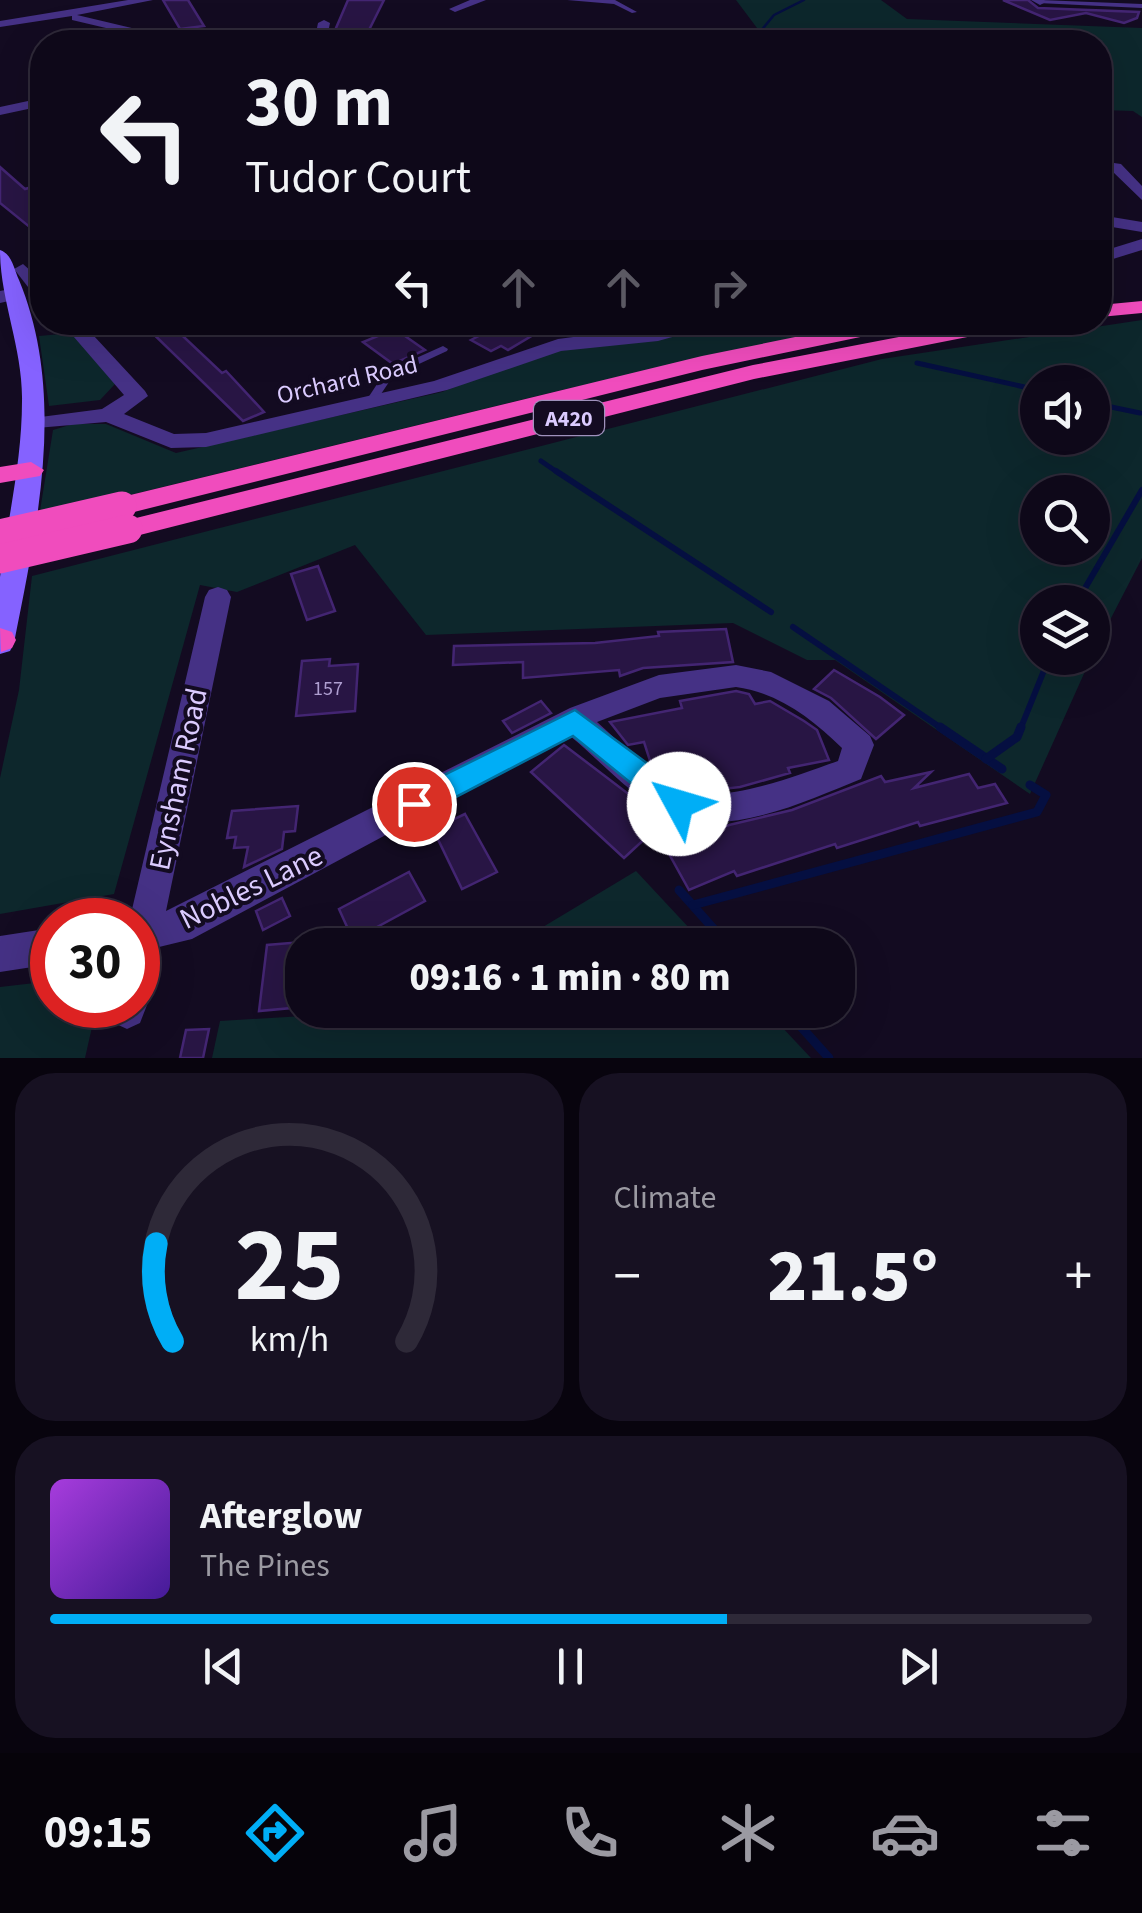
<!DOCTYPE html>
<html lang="en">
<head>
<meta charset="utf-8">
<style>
	:root { --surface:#0e0819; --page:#171122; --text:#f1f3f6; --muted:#9b9aa2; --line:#2e2938; --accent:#00aef6 }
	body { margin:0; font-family:"Source Sans 3",sans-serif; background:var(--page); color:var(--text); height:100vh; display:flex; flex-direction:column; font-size:38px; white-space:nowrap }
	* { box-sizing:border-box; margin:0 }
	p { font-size:32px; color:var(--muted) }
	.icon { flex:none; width:55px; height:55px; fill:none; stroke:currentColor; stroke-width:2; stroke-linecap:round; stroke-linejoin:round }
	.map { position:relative; height:1058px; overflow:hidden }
	.sheet { display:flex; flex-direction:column; gap:15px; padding:15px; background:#08040e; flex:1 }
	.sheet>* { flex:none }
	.hud { position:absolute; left:30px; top:30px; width:1082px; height:305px; border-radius:40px; box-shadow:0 10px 40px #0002,0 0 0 2px var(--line); background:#0e0819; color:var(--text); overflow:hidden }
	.controls { position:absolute; left:1020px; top:365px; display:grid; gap:20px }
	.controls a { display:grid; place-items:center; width:90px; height:90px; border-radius:50%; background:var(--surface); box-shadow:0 10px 40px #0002,0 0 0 2px var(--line); font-size:50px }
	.speed { position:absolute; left:30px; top:898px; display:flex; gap:20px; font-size:50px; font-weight:700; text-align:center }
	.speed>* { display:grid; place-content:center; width:130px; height:130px; border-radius:50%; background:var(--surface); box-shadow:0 10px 40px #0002,0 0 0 2px var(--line); line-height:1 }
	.speed .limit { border:15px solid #d22; background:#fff; color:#111 }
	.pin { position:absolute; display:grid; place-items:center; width:85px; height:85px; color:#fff; margin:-42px; border:5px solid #fff; border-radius:50%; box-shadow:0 2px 10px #0007 }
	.me { position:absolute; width:110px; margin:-55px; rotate:309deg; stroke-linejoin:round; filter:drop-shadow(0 0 8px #0008) }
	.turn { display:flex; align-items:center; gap:35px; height:210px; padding:0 50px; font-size:45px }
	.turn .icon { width:130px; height:130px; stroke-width:2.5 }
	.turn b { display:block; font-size:70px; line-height:85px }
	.lanes { display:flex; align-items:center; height:95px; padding:0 50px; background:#0003; justify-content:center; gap:50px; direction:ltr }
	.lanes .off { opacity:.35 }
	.big { font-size:75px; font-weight:800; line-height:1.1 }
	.sheet .widget { flex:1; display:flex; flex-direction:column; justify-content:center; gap:15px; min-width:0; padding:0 35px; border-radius:40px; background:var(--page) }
	.sheet .dial { align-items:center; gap:0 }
	.dial svg { height:260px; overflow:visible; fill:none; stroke:var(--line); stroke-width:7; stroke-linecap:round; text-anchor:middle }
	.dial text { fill:var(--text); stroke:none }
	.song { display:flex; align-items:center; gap:30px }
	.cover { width:120px; height:120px; border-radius:15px; background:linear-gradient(135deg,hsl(280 70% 55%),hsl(260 70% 35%)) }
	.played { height:10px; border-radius:5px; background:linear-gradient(90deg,var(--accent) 65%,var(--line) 65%) }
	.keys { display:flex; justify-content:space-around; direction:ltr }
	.heat { display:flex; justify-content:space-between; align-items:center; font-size:55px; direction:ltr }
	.sheet .tiles { flex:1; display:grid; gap:15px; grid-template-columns:1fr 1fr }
	.widget:last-child { grid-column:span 2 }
	.trip { position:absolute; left:285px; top:928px; width:570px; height:100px; border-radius:40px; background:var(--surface); box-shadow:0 10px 40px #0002,0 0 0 2px var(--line); font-weight:800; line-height:100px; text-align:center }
	.tabs { display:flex; height:160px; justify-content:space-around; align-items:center; background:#06030a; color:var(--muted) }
	.tabs .icon { width:70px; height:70px }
	.tabs .current { color:var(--accent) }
	.tabs b { font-size:45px; color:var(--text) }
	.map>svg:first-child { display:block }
</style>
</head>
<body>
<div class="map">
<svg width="1142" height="1058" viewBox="0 0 1142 1058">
	<rect width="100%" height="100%" fill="#130b21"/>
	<!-- green -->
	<g fill="#0d272c" fill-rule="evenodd">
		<polygon points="736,0 881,0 907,19 1142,28 1142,117 1133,111 1100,110 1100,42 779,42 760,32"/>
		<path d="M 1142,320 L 1142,558 L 1093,653 L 1092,602 L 1038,602 L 1038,658 L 1091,658 L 1030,794 L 835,660 L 807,660 L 733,623 L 426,635 L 355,545 L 237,592 L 200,585 L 114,894 L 0,914 L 0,778 L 19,690 L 32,576 L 882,359 ZM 1038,382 L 1092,382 L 1092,438 L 1038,438 ZM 1038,492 L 1092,492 L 1092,548 L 1038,548 Z"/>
		<polygon points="742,323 874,323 566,389 39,517 53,430 73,424 106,424 176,453 442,392 542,353 703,333"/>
		<polygon points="72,333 115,384 100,400 49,406 39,336"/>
		<polygon points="636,871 705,945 513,945"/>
		<polygon points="52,981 52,1005 97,1005 85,1058 0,1058 0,987"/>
		<polygon points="404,1010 766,1010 811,1058 212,1058 220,1021"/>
	</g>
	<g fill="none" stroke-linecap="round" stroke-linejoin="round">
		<!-- stream-far3 -->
		<polyline stroke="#050f41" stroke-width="2.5" points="779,42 760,32 774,15 804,0"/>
		<!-- stream-far2 -->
		<g stroke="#050f41" stroke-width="5">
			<polyline points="917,363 1038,390"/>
			<polyline points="1092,403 1140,413"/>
			<polyline points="541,461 560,474"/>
		</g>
		<!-- stream-far1 -->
		<g stroke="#050f41" stroke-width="6">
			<polyline points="556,471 771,612"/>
			<polyline points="1077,602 1142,490"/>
			<polyline points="793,627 944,730"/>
			<polyline points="1020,730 1049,658"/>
		</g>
		<!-- stream -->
		<g stroke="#050f41" stroke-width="9">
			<polyline points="940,727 1002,769"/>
			<polyline points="986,759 1017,737 1021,727"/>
			<polyline points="679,890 728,945"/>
			<polyline points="693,905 1037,812 1046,795 1030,785"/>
			<polyline points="786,1010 829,1058"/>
		</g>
	</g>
	<!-- building -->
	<g fill="#281544" stroke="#432572" stroke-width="2.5">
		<polygon points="163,0 188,0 204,26 180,29"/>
		<polygon points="348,0 384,0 363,42 330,42"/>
		<polygon points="1003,0 1028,0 1038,8 1139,12 1137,18 1124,23 1086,13 1050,20"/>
		<polygon points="0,167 25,189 42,184 42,237 0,203"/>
		<polygon points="141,322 168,322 222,373 226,371 264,412 243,421"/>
		<polygon points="555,322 508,350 501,346 491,351 471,340 492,329"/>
		<polygon points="395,329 425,350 393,364 363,342"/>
		<polygon points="318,566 335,611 307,620 291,574"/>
		<polygon points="726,629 733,662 643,668 620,676 619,670 523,678 523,662 453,665 454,646 595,643 659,636 658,632"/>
		<polygon points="330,659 329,666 358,664 355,711 296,716 302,661"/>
		<polygon points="834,670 880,697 904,715 876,739 831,698 814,689"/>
		<polygon points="736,691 749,694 755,704 770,701 804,721 817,730 829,760 788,768 790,773 740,787 714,790 707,777 677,782 663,774 652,767 644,742 628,745 610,722 682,708 680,701"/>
		<polygon points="541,701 551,713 512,733 503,721"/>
		<polygon points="564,745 664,821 624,858 531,772"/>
		<polygon points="931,772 914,788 969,774 978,788 995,784 1007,803 920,826 918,822 837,848 835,844 737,876 734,871 689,890 668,852 729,825 792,810 881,776 885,782"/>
		<polygon points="298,806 295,831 284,832 282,849 244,867 248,847 234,848 236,837 227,838 232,811"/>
		<polygon points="465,814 497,872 462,889 433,829"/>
		<polygon points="409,872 425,901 353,940 339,909"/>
		<polygon points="282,898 290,916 263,930 256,911"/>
		<polygon points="302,942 302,1007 259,1011 267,945"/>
		<polygon points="209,1029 203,1058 180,1058 186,1030"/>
	</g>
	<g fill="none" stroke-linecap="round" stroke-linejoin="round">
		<!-- service -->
		<g fill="#453185" fill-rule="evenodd">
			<polygon points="567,0 615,0 637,12 632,13 614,4"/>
			<polygon points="1040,0 1142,4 1142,8 1038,3"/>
			<polygon points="443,346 448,349 447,351 393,376 373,406 365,406 364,404 385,372"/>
		</g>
		<!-- minor -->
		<g fill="#453185" fill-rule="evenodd">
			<polygon points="128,0 153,0 77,15 157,34 157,40 72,20 72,16 0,27 0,21"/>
			<polygon points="470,0 486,0 455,12 449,9"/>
			<polygon points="1031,0 1044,0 1046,2 1040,5"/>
			<polygon points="324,20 330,23 326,42 314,42 318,23"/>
			<polygon points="42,98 42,106 0,115 0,107"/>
			<polygon points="1100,161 1121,164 1142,186 1142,200 1112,171 1100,171"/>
			<polygon points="1100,215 1142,222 1142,232 1100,225"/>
			<polygon points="1142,239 1142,250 1100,263 1100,252"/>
			<polygon points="23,264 42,281 42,297 35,296 14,269"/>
			<polygon points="15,288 24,294 22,298 0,303 0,291"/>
			<polygon points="61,322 81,322 145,391 148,396 124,414 174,434 206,433 434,381 558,339 688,322 726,322 658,341 561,351 447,390 206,447 171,448 106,422 25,429 22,424 25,419 102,409 124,395"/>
			<path d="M 218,587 L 227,590 L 231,597 L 166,911 L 570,708 L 659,675 L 736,665 L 771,672 L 829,701 L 870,736 L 874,745 L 861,779 C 806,801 726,840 667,813 C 630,796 601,761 570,736 L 192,939 L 159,947 L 151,974 L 138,979 L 138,920 L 125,920 L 130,918 L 205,597 L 209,590 ZM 736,687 C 779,693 812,719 842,748 L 838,761 C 801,774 721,806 684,790 C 652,777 623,745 597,722 L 660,698 Z"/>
			<polygon points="52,928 52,964 0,972 0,936"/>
			<polygon points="138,990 147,1005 140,1023 127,1029 114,1023 109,1005 138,1005"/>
		</g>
		<!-- secondary -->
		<path fill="#8562ff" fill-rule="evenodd" d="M 0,250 C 12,254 14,269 19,280 C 67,396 37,526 14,643 L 10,651 L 0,654 C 0,629 0,602 0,577 C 8,518 22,461 22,401 C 23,349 0,300 0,250 Z"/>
		<!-- trunk -->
		<g fill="#f04cbd" fill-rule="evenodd">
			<polygon points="1142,301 1142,313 1100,317 1100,305"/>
			<polygon points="869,322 905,324 894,330 702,370 122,515 109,506 122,497 702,356"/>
			<polygon points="977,322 1023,322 1013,328 754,379 128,538 114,529 128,520 753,365"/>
			<polygon points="31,462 44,470 40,476 0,483 0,467"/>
			<polygon points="0,628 12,632 16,640 12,648 1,652"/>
		</g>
		<!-- trunk-bridge -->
		<g stroke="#f04cbd" stroke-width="29">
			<polyline points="0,534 122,506"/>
			<polyline points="0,559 128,529"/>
		</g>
	</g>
	<!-- route -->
	<polygon fill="#00aef6" stroke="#0071a0" stroke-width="2.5" points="575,710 690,795 694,804 690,814 679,817 669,814 573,736 425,813 414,817 404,813 400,804 404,795"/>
	<g text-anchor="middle" stroke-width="8" stroke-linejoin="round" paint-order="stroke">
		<!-- number labels -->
		<g font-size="20" fill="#ae9ed0">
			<text x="328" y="695">157</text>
		</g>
		<!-- shield labels -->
		<rect fill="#130b21" stroke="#9f91bc" stroke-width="2.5" x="534" y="401" width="70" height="34" rx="8"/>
		<g font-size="22" font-weight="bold" fill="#dbcbff">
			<text x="569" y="426">A420</text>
		</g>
		<!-- street labels -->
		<g font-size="25" fill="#dbcbff" stroke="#130b21">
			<text transform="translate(347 379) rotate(-13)" y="9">Orchard Road</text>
		</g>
		<!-- near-street labels -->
		<g font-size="30" fill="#dbcbff" stroke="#130b21">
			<text transform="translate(178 779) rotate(-78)" y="10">Eynsham Road</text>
			<text transform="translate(251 887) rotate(-26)" y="10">Nobles Lane</text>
		</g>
	</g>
</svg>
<div class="controls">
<a><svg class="icon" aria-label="sound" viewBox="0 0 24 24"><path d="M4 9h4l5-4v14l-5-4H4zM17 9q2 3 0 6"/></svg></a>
<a><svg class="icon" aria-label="search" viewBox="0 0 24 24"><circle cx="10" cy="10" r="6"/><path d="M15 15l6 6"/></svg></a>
<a><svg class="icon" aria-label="layers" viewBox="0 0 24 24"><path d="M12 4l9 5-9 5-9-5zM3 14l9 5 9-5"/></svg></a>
</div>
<div class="speed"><div class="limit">30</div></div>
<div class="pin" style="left:414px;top:804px;background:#d93025"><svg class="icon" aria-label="arrive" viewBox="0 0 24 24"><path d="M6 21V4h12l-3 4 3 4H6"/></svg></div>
<svg class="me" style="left:679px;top:804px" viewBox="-20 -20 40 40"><circle r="19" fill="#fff"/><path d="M0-13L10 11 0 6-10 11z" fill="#00aef6"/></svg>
<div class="trip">09:16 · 1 min · 80 m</div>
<div class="hud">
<div class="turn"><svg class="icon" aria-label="left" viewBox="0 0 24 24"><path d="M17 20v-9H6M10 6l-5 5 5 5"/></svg><div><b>30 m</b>Tudor Court</div></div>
<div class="lanes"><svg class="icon" aria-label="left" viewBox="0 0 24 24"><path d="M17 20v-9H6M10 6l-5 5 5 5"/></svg><svg class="icon off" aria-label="ahead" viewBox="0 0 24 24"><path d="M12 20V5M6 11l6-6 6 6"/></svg><svg class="icon off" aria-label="ahead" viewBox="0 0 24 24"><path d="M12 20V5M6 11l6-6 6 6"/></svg><svg class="icon off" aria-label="right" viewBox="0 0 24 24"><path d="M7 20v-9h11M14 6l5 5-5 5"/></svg></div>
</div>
</div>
<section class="sheet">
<div class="tiles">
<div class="widget dial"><svg viewBox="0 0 100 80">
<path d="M14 69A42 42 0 1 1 86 69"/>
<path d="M14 69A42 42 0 0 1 9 39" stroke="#00aef6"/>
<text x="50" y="56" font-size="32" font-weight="700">25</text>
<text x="50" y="72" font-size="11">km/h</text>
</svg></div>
<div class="widget"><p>Climate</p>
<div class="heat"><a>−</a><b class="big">21.5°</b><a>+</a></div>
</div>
<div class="widget">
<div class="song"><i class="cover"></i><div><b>Afterglow</b><p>The Pines</p></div></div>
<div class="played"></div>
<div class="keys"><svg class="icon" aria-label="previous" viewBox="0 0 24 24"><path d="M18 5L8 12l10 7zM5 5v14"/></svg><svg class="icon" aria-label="pause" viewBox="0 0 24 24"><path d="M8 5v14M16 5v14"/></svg><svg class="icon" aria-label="next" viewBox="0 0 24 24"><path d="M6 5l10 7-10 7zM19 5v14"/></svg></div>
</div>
</div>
</section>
<nav class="tabs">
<b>09:15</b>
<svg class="icon current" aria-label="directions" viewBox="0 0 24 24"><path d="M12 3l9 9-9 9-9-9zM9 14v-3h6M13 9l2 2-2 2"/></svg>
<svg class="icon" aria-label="music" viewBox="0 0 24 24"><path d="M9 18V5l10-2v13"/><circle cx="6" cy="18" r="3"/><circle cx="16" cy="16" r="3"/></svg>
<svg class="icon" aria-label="phone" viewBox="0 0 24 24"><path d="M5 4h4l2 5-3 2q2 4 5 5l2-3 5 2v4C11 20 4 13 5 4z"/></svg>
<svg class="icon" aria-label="climate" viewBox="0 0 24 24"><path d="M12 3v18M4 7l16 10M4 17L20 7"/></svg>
<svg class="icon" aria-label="car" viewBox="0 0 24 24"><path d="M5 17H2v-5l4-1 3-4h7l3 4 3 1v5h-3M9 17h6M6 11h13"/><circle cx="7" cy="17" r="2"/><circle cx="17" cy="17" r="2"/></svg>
<svg class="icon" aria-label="filters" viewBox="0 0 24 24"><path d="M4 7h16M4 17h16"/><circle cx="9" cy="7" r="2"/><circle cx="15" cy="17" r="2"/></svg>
</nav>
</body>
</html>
